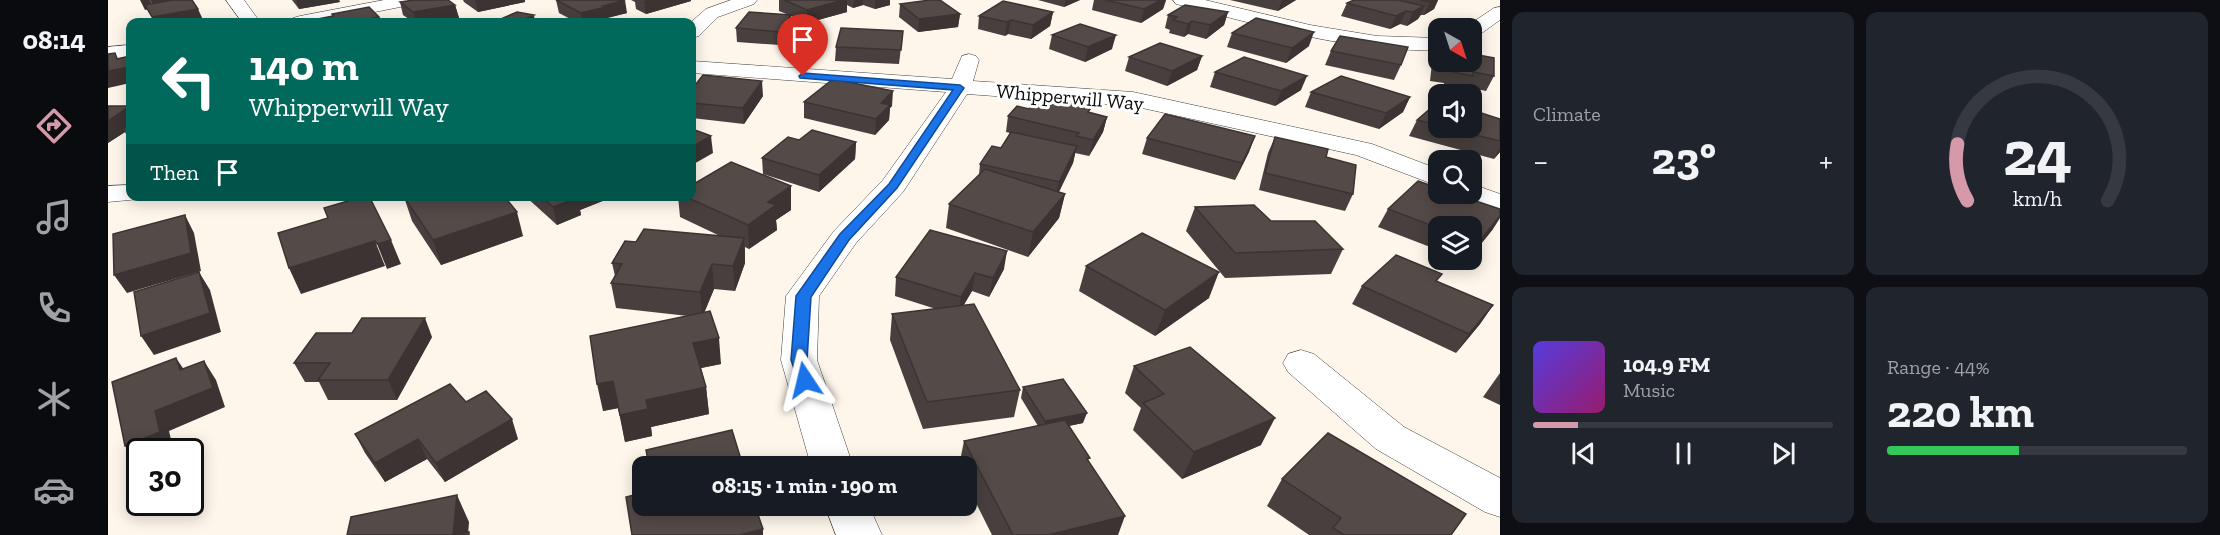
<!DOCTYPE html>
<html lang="en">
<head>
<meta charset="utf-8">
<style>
	:root { --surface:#171b24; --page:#20242c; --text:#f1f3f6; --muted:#9ea1a6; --line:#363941; --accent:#d699aa }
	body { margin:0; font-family:"Zilla Slab",serif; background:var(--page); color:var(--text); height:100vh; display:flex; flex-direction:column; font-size:22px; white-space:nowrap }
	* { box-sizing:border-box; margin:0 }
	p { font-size:20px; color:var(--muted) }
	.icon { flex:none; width:33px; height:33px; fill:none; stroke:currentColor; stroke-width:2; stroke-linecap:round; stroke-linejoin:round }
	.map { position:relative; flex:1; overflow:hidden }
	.sheet { display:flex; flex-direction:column; gap:12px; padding:12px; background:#0d0f14; width:720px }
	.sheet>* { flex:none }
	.top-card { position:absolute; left:18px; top:18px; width:570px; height:183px; border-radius:12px; box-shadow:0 3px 15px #0003; background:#00695c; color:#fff; overflow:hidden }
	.needle { width:39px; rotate:141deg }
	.fabs { position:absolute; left:1320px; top:18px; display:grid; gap:12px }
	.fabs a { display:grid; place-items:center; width:54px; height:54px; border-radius:12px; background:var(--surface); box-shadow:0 3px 15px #0003; font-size:30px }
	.speed { position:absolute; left:18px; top:438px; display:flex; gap:12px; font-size:30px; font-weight:700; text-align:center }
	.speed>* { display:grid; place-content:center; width:78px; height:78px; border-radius:50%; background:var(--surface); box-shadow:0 3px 15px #0003; line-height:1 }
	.speed .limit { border:3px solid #111; border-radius:9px; background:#fff; color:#111 }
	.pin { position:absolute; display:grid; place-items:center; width:51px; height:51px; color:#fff; margin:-62px -26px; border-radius:50% 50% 50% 0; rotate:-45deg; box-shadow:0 0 6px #0007 }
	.pin .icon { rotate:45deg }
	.me { position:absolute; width:66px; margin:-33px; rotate:350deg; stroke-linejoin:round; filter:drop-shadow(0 0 4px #0008) }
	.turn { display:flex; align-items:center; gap:21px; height:126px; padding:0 24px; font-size:27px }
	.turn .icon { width:78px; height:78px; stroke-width:2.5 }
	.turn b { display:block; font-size:42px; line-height:51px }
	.then { display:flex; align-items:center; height:57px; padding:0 24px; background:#0003; gap:12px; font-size:22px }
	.big { font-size:45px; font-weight:800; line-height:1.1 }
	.sheet .tile { flex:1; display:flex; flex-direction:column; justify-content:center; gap:9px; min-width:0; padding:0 21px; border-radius:12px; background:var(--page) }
	.sheet .dial { align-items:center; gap:0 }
	.dial svg { height:156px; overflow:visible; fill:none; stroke:var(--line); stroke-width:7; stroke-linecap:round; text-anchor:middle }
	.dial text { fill:var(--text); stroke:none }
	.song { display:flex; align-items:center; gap:18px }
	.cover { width:72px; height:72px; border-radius:9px; background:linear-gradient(135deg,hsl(250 70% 55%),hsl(320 70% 35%)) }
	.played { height:6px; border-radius:3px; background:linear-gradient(90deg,var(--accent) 15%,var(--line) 15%) }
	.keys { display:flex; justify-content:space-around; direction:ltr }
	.heat { display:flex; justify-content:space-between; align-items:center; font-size:33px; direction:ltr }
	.charge { height:9px; border-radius:4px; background:linear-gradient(90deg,#34c759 44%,var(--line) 0) }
	.sheet .tiles { flex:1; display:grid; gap:12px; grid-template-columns:repeat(2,1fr) }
	.trip { position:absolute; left:524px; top:456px; width:345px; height:60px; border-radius:12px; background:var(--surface); box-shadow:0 3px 15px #0003; font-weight:800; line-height:60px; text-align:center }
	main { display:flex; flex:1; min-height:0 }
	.dock { display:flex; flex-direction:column; width:108px; justify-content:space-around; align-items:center; background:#090b0e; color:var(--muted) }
	.dock .icon { width:42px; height:42px }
	.dock .active { color:var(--accent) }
	.dock b { font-size:27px; color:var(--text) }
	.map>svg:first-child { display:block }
</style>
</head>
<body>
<main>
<nav class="dock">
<b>08:14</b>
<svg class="icon active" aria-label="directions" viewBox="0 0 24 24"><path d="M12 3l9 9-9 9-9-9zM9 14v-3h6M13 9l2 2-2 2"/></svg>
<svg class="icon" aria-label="music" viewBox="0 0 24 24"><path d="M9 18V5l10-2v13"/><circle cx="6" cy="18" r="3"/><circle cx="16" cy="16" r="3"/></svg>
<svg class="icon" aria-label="phone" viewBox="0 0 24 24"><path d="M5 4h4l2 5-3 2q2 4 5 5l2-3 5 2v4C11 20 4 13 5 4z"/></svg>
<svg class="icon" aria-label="climate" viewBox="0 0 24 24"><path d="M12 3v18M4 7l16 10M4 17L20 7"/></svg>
<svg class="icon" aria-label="car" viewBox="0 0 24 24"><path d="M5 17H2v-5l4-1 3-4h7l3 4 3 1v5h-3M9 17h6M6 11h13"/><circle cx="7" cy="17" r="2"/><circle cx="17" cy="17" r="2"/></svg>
</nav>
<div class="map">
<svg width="1392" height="535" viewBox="0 0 1392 535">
	<rect width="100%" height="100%" fill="#fef6eb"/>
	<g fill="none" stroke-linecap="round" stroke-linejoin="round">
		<!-- minor casing -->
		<g stroke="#3e3e3e" stroke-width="1">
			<g id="minor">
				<polygon points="118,0 136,0 152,22 134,22"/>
				<polygon points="276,0 311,0 308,4 302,5 217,22 183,22 185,18 192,16"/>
				<polygon points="623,0 649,0 646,4 610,17 591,36 584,38 583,22 598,9"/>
				<path d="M 1065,0 L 1097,0 L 1202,25 L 1269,36 L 1330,38 L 1330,50 C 1242,53 1153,25 1068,4 Z"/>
				<polygon points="1392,7 1392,20 1371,35 1364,37 1364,28 1356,28 1386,8"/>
				<polygon points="22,45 22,57 0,59 0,47"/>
				<polygon points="861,54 868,56 871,60 865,81 1025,92 1264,144 1330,169 1330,186 1248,155 1025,106 859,94 795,192 748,243 711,296 709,360 745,466 703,466 673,360 678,296 726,231 775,180 838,92 584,73 584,61 844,79 854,56"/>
				<polygon points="1364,184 1392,194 1392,212 1354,198 1351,194 1364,194"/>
				<polygon points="22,185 22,196 33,196 32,199 0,202 0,186"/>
				<polygon points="1193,350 1206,354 1296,427 1392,478 1392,517 1377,512 1268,449 1180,372 1175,363 1180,354"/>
				<polygon points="717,506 761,506 774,535 728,535"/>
			</g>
		</g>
		<!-- minor -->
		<use href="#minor" fill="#fff" fill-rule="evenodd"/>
	</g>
	<!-- wall -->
	<g fill="#48403e">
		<polygon points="184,0 231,0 232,2 191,9"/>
		<polygon points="355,0 417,0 417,2 370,12 356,2"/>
		<polygon points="448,0 519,13 499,18 500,20 492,22 468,22 451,13"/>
		<polygon points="523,0 583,0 583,1 538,14 528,9 527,2"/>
		<polygon points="671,0 782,0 782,5 767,9 755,5 745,8 739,5 739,12 699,23 683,16 683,29 672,45 629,42 628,28 681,15 671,11"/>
		<polygon points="930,0 972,0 956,7"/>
		<polygon points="986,0 1058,0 1055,9 1033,23 984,10"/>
		<polygon points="1122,0 1188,0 1170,11"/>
		<polygon points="1246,0 1330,0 1326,9 1316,15 1313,15 1310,19 1299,26 1292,24 1282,29 1233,16 1239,3"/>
		<polygon points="292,2 347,5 351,18 327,22 305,22 295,15"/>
		<polygon points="792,4 852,14 850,27 810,32 791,17"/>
		<polygon points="409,12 427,22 386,22"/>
		<polygon points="945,12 942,26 923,39 900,34 897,36 870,29 871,16"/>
		<polygon points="1120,12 1116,25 1098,39 1080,34 1076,37 1061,33 1062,30 1057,28 1060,15"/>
		<polygon points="795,31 791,64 727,61 728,47"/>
		<polygon points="1124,33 1201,46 1178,63 1119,47"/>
		<polygon points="944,35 1004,49 977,62 941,49"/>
		<polygon points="1330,50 1330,62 1386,76 1378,91 1359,87 1357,91 1336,87 1336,83 1322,81 1324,63"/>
		<polygon points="1223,51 1293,65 1286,80 1217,65"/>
		<polygon points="1094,56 1089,70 1059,86 1017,71 1021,57"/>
		<polygon points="1107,72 1193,90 1167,106 1102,87"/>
		<polygon points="584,89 655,96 636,124 584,118"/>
		<polygon points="1203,92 1302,97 1295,112 1271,129 1197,107"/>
		<polygon points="696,102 784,106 782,108 781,120 767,135 696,118"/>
		<polygon points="1330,102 1330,128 1364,128 1392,119 1392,152 1386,159 1301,136 1309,120"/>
		<polygon points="0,106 22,106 22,142 17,132 0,143"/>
		<polygon points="921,109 983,113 999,117 995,132 981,156 967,153 965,163 951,192 957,194 951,218 920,257 838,228 841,204 871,175 872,164 893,148 902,133 898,132 900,116"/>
		<polygon points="1147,136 1141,152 1127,180 1034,154 1039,138"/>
		<polygon points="1167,137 1218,157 1245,194 1237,211 1151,190 1160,153"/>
		<polygon points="691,140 748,142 747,159 711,192 655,174 654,158"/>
		<polygon points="683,186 683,210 668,220 669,230 641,249 637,247 637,263 627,291 606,289 596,313 613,364 593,368 598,387 601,414 543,427 544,436 517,442 510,408 495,411 580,316 508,308 503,283 507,276 504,263 528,242 612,236 572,217 570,196 584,196"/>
		<polygon points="417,196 507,196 472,210 473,215 449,225"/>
		<polygon points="296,197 415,236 333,265 304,221"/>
		<polygon points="1087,207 1163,221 1235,249 1223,274 1117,278 1078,231"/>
		<polygon points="1280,209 1385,229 1364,255 1364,226 1330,226 1330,250 1270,227"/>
		<polygon points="978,266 1101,298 1047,336 971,291"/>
		<polygon points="896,269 881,297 864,291 855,306 912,390 906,417 815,429 782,340 784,314 828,309 787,296 788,277"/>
		<polygon points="1330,282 1385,305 1372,324 1348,353 1244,304 1254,286"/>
		<polygon points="324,337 289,400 220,400 211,382 197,382 186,363"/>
		<polygon points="1026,366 1153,445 1074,479 1025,430 1033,408 1017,393"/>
		<polygon points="1392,373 1392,405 1375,397"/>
		<polygon points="915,387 975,423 961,426 981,462 1010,535 884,535 858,483 858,466 851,466 856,441 930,426 913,398"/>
		<polygon points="358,402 410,439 337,482 319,459 277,482 257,453 247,434"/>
		<polygon points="1174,479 1343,535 1201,535 1159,506"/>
	</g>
	<!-- shaded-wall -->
	<g fill="#3b3432">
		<polygon points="32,0 42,0 46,8 37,10"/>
		<polygon points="42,0 83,0 49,13"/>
		<polygon points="188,0 231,0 232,2 191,9"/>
		<polygon points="367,0 417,0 417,2 370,12"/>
		<polygon points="517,0 519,13 499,18 500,20 492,22 474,22 473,13 495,6"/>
		<polygon points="540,0 583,0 583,1 538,14 536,1"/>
		<polygon points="735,0 739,0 739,12 699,23 699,10"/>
		<polygon points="746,0 755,0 755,5 745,8"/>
		<polygon points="767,0 782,0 782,5 767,9"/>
		<polygon points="958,0 972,0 956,7"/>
		<polygon points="1053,0 1058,0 1055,9 1033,23 1036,9"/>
		<polygon points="1174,0 1188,0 1170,11"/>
		<polygon points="1323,0 1330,0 1326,9 1316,15"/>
		<polygon points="347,5 351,18 327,22 308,22 305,12"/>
		<polygon points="1316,6 1310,19 1299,26 1305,12"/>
		<polygon points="90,9 96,22 46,22 44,17"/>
		<polygon points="1298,11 1292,24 1282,29 1288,16"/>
		<polygon points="945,12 942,26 923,39 925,25"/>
		<polygon points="1120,12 1116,25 1098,39 1102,25"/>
		<polygon points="852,14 850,27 810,32 811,19"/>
		<polygon points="426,15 427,22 413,22 413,21"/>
		<polygon points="683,15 683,29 672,45 672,32"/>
		<polygon points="271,17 273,22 251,22 251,21"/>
		<polygon points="903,20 900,34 897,36 899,22"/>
		<polygon points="1084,21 1080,34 1076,37 1080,24"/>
		<polygon points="1206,32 1201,46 1178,63 1184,48"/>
		<polygon points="1008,35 1004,49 977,62 980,47"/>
		<polygon points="7,53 15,68 22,67 22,83 0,88 0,71 9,59"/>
		<polygon points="1094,56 1089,70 1059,86 1064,71"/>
		<polygon points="1199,76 1193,90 1167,106 1173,91"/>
		<polygon points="654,81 655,96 636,124 635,108"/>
		<polygon points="785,91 784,106 782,108 781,120 767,135 768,119 773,103"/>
		<polygon points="1302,97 1295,112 1271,129 1278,113"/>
		<polygon points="22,106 22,128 14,128 17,132 0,143 0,121"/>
		<polygon points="999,117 995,132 981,156 985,140"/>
		<polygon points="603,136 605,153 584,165 584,147"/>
		<polygon points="1147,136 1141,152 1127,180 1134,163"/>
		<polygon points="748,142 747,159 711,192 711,175"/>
		<polygon points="969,146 965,163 947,199 951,182"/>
		<polygon points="1392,148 1392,152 1386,159"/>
		<polygon points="683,186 683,210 668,220 669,230 641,249 640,225 660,202"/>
		<polygon points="957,194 951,218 920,257 925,232"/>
		<polygon points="465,196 507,196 472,210 473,215 449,225 445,207"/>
		<polygon points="409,212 415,236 333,265 325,240"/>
		<polygon points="77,215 86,233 93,271 19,293 6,275"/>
		<polygon points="1392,216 1392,218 1385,229 1364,255 1364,253 1370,243"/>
		<polygon points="636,238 637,263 627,291 625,266"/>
		<polygon points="283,240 293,264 279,269 269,244"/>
		<polygon points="267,241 277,266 193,294 181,268"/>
		<polygon points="899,251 896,269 881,297 885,278"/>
		<polygon points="604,264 606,289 594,318 592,292"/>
		<polygon points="91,272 102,290 113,332 46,355 33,336"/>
		<polygon points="1111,272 1101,298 1047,336 1057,310"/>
		<polygon points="867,273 864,291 850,315 853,297"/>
		<polygon points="1385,305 1372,324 1348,353 1361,334"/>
		<polygon points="317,318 324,337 289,400 280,380"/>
		<polygon points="611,338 613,364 588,369 585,343"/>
		<polygon points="68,358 81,377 72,370"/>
		<polygon points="96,361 108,380 117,407 61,431 66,452 32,452 32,465 17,446 47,411"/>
		<polygon points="505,381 511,408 495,411 489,384"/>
		<polygon points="598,387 601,414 543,427 544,436 517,442 512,415 538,400"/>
		<polygon points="979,413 975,423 934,431 937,421"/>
		<polygon points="1167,418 1153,445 1074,479 1086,452"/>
		<polygon points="404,419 410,439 337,482 328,463"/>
		<polygon points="310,439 319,459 277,482 267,463"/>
		<polygon points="349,495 361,522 360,535 345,535"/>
		<polygon points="1017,516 1010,535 940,535"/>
		<polygon points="655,529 655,535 632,535"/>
	</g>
	<!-- building -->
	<g fill="#544a48" stroke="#3b3432" stroke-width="1.5">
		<polygon points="65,0 84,0 90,9 44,17 37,5"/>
		<polygon points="306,0 340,0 347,5 305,12 292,2"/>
		<polygon points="448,0 517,0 495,6 498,7 473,13"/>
		<polygon points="676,0 735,0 699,10"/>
		<polygon points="822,0 832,0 852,14 811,19 792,4"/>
		<polygon points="997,0 1053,0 1036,9"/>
		<polygon points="1246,0 1290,0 1316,6 1305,12 1298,11 1288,16 1239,3"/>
		<polygon points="1312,0 1326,0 1322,2"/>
		<polygon points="895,1 945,12 925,25 903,20 899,22 871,16"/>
		<polygon points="1077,5 1120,12 1102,25 1084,21 1080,24 1065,20 1069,17 1060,15"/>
		<polygon points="261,7 271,17 251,21 252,22 213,22 210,19 225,16 224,14"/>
		<polygon points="409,12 426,15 413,21 404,20 398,22 386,22"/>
		<polygon points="641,12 683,15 672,32 628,28"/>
		<polygon points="1148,18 1206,32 1184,48 1124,33"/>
		<polygon points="972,24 1008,35 980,47 944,35"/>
		<polygon points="733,28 795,31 793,50 728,47"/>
		<polygon points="1232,36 1300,47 1293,65 1223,51"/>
		<polygon points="1052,43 1094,56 1064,71 1021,57"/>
		<polygon points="7,53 9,59 22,56 22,67 0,71 0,54"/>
		<polygon points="1330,54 1330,62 1364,62 1364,54 1386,58 1386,76 1365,72 1365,76 1344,72 1344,69 1329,66"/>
		<polygon points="1136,57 1199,76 1173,91 1107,72"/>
		<polygon points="595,75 654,81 635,108 584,103 584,89"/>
		<polygon points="1233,76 1302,97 1278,113 1203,92"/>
		<polygon points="725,79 785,91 773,103 782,105 768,119 696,102"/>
		<polygon points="933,93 985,105 980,112 999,117 985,140 968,136 971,133 900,116 909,106 921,109"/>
		<polygon points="1330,102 1330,125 1309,120"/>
		<polygon points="0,106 22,106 0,121"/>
		<polygon points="1364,110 1392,119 1392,141 1339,128 1364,128"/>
		<polygon points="1057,114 1147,136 1134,163 1039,138"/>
		<polygon points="22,123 22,128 14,128"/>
		<polygon points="584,129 603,136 584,147"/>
		<polygon points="704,130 748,142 711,175 654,158 680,137 691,140"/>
		<polygon points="903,132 969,146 951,182 872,164 884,146 893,148"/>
		<polygon points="1167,137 1220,149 1218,157 1248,165 1245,194 1157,173"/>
		<polygon points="623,162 683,186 660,202 668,205 640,225 576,196 584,196 584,185"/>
		<polygon points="877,169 957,194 925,232 841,204"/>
		<polygon points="1310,181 1330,188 1330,194 1347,194 1392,209 1392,216 1370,243 1364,240 1364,226 1330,226 1330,228 1280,209"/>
		<polygon points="257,196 261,196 283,240 269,244 267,241 181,268 170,233 220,218 216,208"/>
		<polygon points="396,196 409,212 325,240 296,197"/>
		<polygon points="433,196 468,196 469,198 445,207"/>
		<polygon points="1146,205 1163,221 1207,221 1235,249 1127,253 1087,207"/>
		<polygon points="77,215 83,253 6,275 5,234"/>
		<polygon points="536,229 636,238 625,266 604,264 592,292 503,283 514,264 504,263 517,241 528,242"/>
		<polygon points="822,230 899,251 885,278 867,273 853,297 788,277"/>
		<polygon points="1034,233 1111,272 1057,310 978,266"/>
		<polygon points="1288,255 1334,274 1328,281 1385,305 1361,334 1254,286"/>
		<polygon points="91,272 102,313 33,336 26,292"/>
		<polygon points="866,304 912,390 819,402 784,314"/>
		<polygon points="602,311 611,338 585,343 598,387 538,400 540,409 512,415 505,381 489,384 482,336"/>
		<polygon points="254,318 317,318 280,380 210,380 222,363 186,363 208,333 244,333"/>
		<polygon points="1082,347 1167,418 1086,452 1035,403 1056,394 1026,366"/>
		<polygon points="68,358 72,370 96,361 105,388 47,411 52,432 17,446 4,382"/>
		<polygon points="955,379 979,413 937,421 915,387"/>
		<polygon points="342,384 358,402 378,391 404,419 328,463 310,439 267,463 247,434"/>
		<polygon points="957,420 982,458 979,459 1017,516 940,535 905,535 856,441"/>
		<polygon points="624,430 635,466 541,466 538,450"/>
		<polygon points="1220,433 1358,514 1343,535 1236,535 1225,528 1233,518 1174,479"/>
		<polygon points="534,493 534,506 647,506 655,529 632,535 524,535 518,497"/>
		<polygon points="349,495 345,535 239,535 243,517"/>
		<polygon points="361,532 361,535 347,535"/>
	</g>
	<!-- route -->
	<polygon fill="#1a73e8" stroke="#114b97" stroke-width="1.5" points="695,73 852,85 856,88 789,188 741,240 703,297 699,360 705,380 702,384 691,384 683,360 688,296 732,234 781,184 845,90 692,78 691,76"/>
	<g text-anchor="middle" stroke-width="6" stroke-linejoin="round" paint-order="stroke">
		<!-- far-street labels -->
		<g font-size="20" fill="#0b0b0b" stroke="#fff">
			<text transform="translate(962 97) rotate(5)" y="7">Whipperwill Way</text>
		</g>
	</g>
</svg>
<div class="fabs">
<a><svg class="needle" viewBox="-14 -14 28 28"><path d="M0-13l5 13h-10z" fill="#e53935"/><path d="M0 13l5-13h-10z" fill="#9ea1a6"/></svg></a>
<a><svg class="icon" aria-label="sound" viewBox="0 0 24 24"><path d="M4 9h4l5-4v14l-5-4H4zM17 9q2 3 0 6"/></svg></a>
<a><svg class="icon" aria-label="search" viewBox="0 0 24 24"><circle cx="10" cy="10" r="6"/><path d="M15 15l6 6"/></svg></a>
<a><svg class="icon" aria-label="layers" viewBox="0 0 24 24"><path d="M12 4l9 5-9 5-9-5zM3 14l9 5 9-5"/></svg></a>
</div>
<div class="speed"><div class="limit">30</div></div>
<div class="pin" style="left:695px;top:76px;background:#d93025"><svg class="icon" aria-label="arrive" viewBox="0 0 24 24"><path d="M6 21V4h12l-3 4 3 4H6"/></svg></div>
<svg class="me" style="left:697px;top:380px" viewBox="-20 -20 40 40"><path d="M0-17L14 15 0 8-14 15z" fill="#1a73e8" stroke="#fff" stroke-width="4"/></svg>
<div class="trip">08:15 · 1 min · 190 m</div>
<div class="top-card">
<div class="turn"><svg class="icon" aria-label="left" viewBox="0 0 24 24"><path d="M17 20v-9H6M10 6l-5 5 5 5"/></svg><div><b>140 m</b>Whipperwill Way</div></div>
<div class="then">Then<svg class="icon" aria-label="arrive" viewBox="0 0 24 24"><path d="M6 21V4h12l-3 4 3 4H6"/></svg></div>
</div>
</div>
<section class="sheet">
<div class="tiles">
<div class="tile"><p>Climate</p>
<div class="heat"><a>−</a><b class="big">23°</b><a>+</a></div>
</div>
<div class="tile dial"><svg viewBox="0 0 100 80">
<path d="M14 69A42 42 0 1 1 86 69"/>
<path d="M14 69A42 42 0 0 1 9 40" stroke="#d699aa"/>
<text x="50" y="56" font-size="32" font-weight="700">24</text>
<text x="50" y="72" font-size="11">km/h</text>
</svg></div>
<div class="tile">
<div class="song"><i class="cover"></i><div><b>104.9 FM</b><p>Music</p></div></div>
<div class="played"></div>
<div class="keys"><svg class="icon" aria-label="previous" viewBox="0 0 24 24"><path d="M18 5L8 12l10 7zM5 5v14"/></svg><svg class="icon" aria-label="pause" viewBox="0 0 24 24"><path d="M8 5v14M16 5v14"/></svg><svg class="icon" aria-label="next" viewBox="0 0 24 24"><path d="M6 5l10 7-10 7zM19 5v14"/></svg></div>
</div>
<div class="tile"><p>Range · 44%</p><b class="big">220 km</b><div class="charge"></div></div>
</div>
</section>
</main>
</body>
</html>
